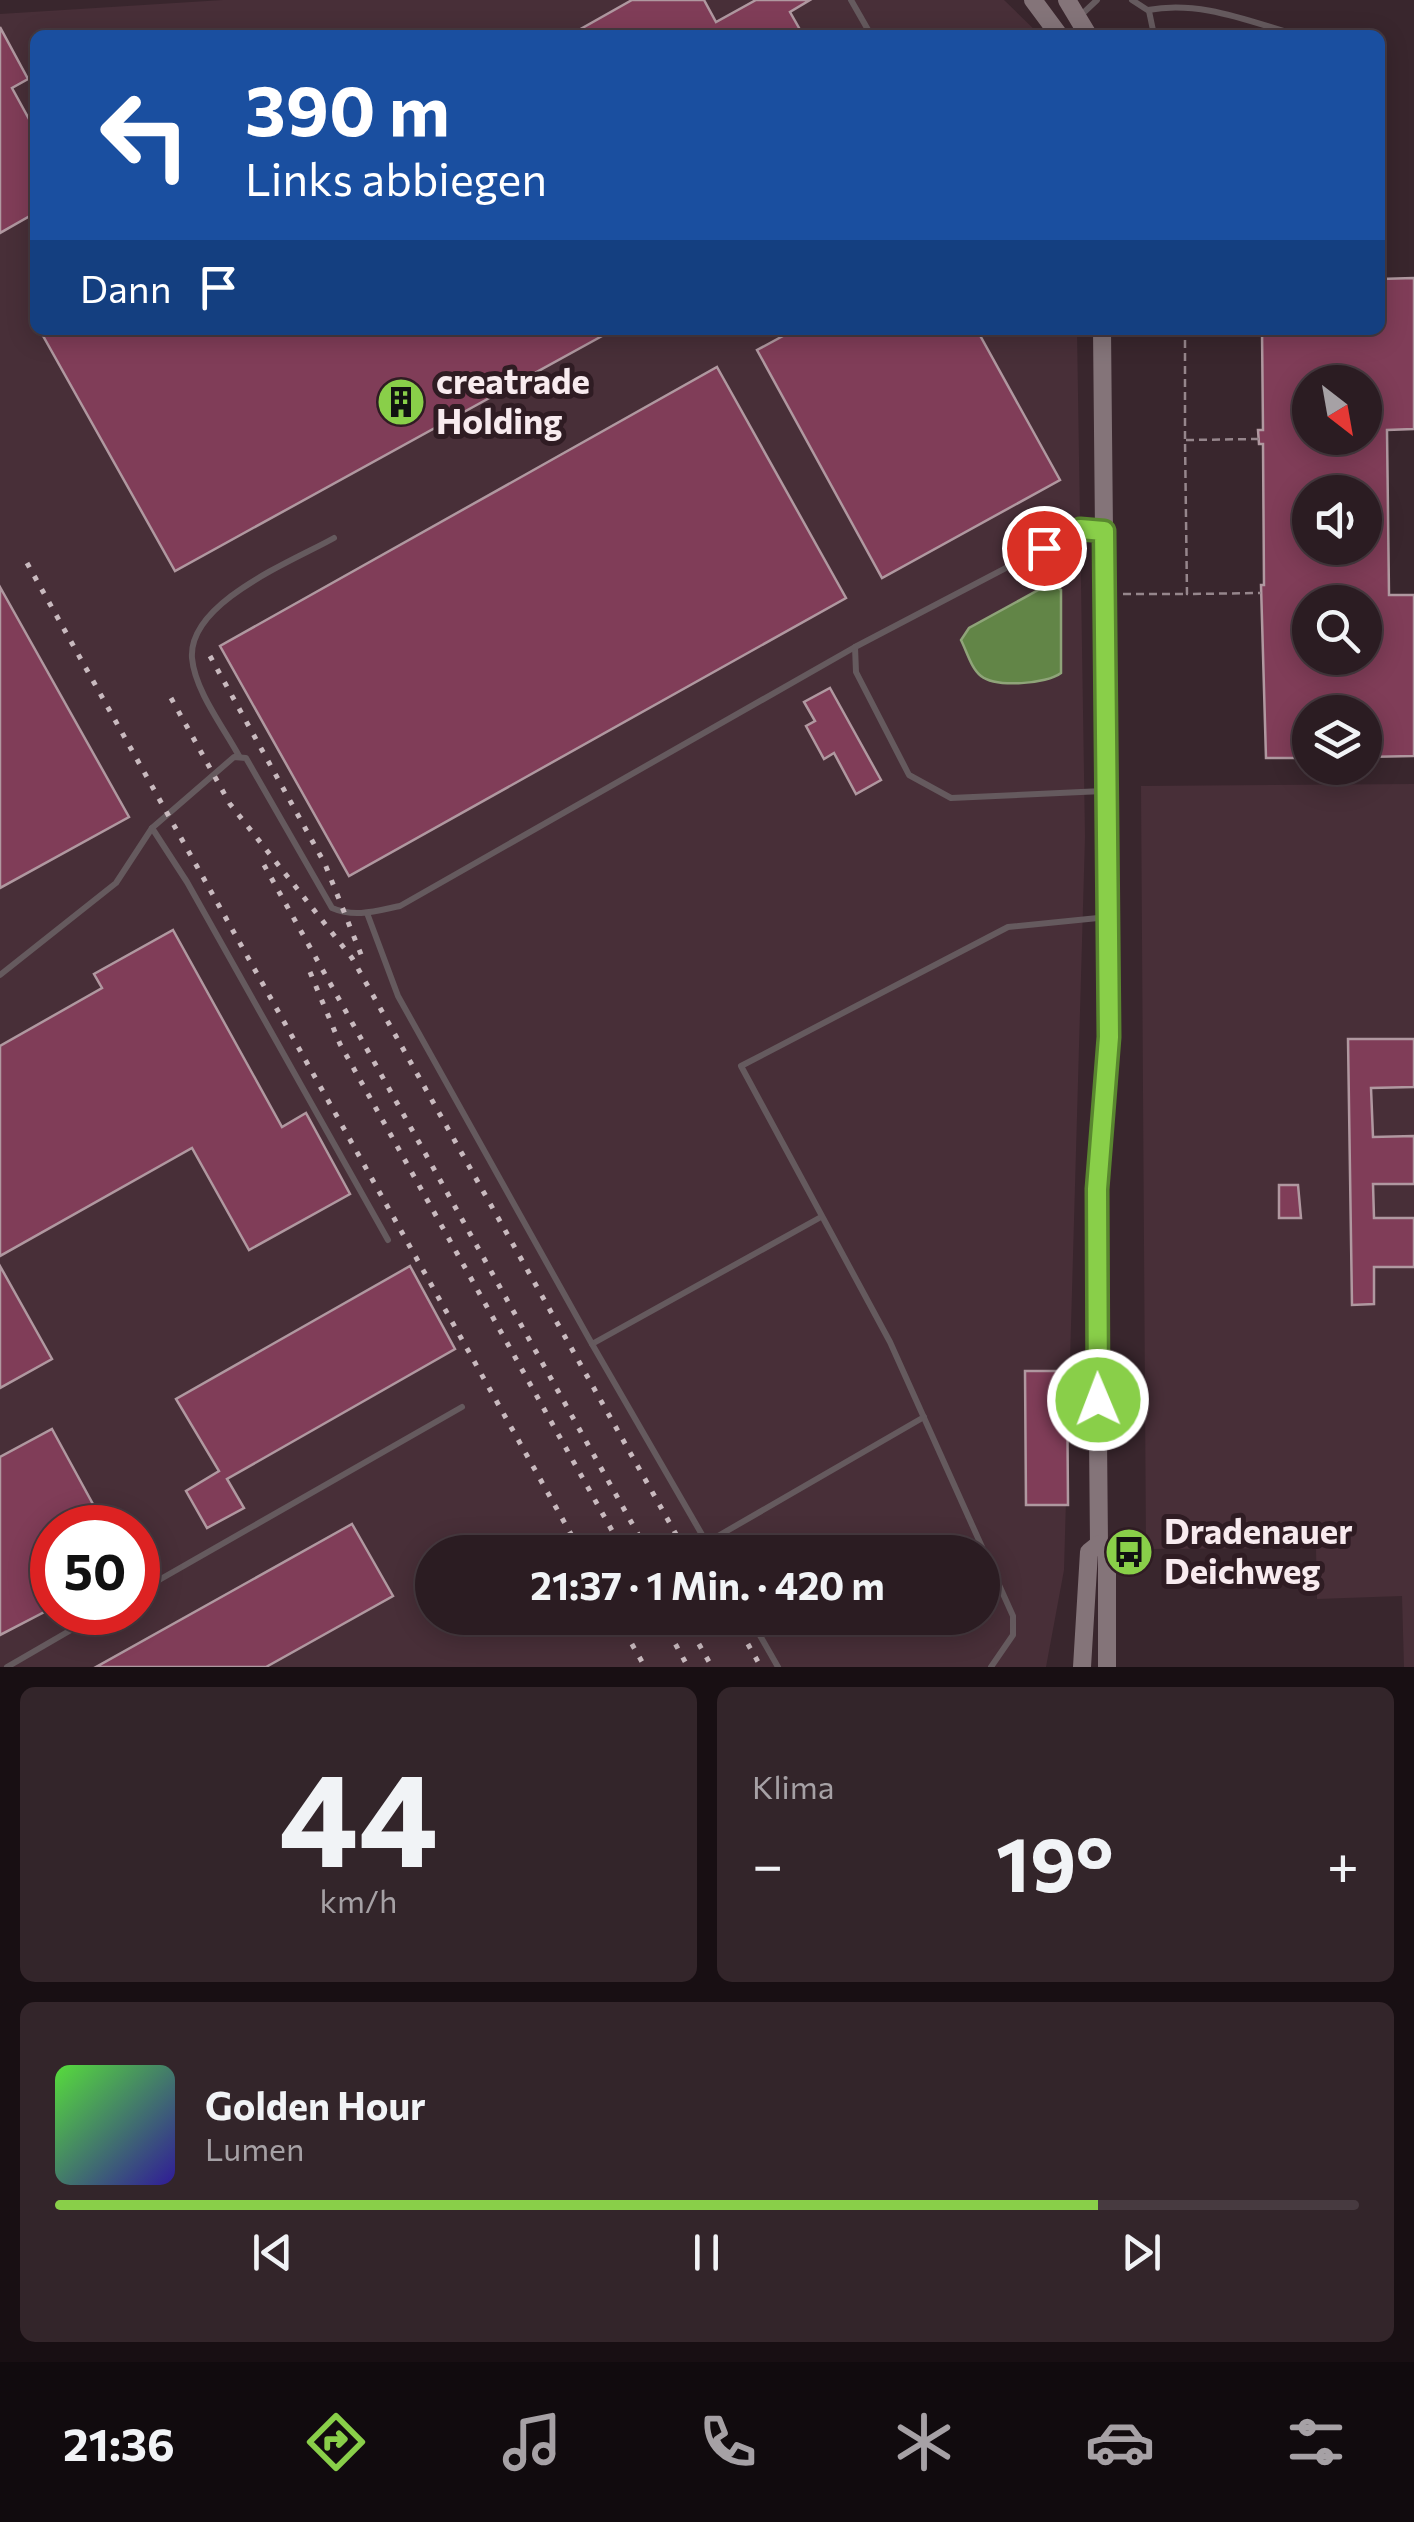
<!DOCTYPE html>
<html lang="de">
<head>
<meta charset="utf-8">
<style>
	:root { --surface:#2b1c22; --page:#33252a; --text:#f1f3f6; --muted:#a6a1a5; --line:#473a40; --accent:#89cf49 }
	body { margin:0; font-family:Commissioner,sans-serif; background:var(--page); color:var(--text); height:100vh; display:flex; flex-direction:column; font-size:38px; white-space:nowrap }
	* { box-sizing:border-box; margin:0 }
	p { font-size:32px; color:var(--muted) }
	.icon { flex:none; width:55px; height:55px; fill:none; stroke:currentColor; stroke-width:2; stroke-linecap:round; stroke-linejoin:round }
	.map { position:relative; height:1667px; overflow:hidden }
	.drawer { display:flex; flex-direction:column; gap:20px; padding:20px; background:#180f13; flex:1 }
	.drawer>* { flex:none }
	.guide { position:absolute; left:30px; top:30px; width:1355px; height:305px; border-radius:15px; box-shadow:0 5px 25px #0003,0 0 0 2px var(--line); background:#1a4fa0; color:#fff; overflow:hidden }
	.needle { width:65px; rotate:149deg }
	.fabs { position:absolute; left:1292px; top:365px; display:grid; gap:20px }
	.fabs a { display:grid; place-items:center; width:90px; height:90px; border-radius:50%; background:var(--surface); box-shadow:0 5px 25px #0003,0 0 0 2px var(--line); font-size:50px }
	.speed { position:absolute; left:30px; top:1505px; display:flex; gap:20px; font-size:50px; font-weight:700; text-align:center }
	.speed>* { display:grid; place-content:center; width:130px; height:130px; border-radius:50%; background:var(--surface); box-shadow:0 5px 25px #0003,0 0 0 2px var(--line); line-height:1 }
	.speed .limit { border:15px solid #d22; background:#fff; color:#111 }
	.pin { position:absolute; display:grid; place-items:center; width:85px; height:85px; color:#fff; margin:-42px; border:5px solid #fff; border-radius:50%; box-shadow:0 2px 10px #0007 }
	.me { position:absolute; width:110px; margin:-55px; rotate:359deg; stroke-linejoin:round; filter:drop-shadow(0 0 8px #0008) }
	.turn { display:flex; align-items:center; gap:35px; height:210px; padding:0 50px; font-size:45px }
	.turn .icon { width:130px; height:130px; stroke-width:2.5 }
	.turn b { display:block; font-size:70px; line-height:85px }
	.then { display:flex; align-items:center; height:95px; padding:0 50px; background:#0003; gap:20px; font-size:38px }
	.big { font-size:75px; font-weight:700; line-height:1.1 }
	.drawer .widget { flex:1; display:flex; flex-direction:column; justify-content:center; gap:15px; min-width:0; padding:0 35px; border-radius:15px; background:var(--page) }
	.drawer .dial { align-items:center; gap:0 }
	.dial b { font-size:130px; line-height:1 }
	.song { display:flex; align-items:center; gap:30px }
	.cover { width:120px; height:120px; border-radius:15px; background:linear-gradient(135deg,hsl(110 70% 55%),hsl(250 70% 35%)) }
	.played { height:10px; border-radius:5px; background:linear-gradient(90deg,var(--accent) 80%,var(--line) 80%) }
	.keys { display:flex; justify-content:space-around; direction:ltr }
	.heat { display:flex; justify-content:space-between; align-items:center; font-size:55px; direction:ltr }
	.drawer .tiles { flex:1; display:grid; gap:20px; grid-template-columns:1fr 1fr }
	.widget:last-child { grid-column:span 2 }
	.trip { position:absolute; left:415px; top:1535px; width:585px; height:100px; border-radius:50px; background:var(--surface); box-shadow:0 5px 25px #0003,0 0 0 2px var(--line); font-weight:700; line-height:100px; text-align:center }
	.tabs { display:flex; height:160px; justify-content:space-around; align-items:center; background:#110b0e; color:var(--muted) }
	.tabs .icon { width:70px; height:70px }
	.tabs .selected { color:var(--accent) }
	.tabs b { font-size:45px; color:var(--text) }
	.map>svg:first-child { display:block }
</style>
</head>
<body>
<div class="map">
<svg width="1414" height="1667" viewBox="0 0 1414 1667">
	<rect width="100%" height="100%" fill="#39262d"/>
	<!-- built -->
	<g fill="#482f38" fill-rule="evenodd">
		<path d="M 223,0 L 1004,0 L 1040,35 L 35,35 L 35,330 L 1077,330 L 1085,837 L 1064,1570 L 1046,1667 L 0,1667 L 0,14 ZM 52,1528 L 138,1528 L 138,1612 L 52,1612 ZM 432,1552 L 982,1552 L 982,1618 L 432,1618 Z"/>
		<polygon points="1414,784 1414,1667 1404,1667 1402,1596 1317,1599 1316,1548 1146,1549 1141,786"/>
	</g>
	<!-- water -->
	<path fill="#628547" stroke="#8fa479" stroke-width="2.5" d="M 1051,583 L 1061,590 L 1061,673 C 1047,684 996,688 981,676 C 971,668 967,652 961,640 L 969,628 Z"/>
	<!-- building -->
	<g fill="#803d58" stroke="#b098a0" stroke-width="2.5" fill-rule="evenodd">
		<polygon points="632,0 704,0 716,22 756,0 810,0 790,12 803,35 570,35"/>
		<polygon points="0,27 28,79 12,88 35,130 35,213 0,233"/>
		<path d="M 1414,278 L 1414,429 L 1387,430 L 1389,595 L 1414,595 L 1414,756 L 1365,757 L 1365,712 L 1310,712 L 1310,758 L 1266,758 L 1261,585 L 1264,585 L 1263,444 L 1259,444 L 1258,430 L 1263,430 L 1262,330 L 1380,330 L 1380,279 ZM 1310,382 L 1365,382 L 1365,438 L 1310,438 ZM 1310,492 L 1365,492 L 1365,548 L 1310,548 ZM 1310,602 L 1365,602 L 1365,658 L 1310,658 Z"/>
		<polygon points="49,330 613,330 175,571 42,334"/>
		<polygon points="794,330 977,330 1060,480 882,578 757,350"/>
		<polygon points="717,367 846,598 349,876 220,646"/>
		<polygon points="0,587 129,817 0,888"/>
		<polygon points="830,688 881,780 856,794 834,753 824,759 806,726 815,721 804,702"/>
		<polygon points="173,930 282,1127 306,1113 350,1194 249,1250 192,1148 0,1256 0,1046 102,988 94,974"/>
		<polygon points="1348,1039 1414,1039 1414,1087 1371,1088 1373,1137 1414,1136 1414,1184 1373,1184 1374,1218 1414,1218 1414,1267 1374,1267 1374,1304 1352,1305"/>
		<polygon points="1279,1185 1298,1185 1301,1218 1279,1218"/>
		<polygon points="0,1266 52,1359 0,1388"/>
		<polygon points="410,1266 455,1349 227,1479 244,1508 207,1528 186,1491 219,1471 176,1399"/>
		<polygon points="1025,1371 1067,1371 1068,1505 1026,1505"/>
		<polygon points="52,1429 106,1528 52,1528 52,1608 0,1635 0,1457"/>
		<polygon points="352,1524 393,1596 266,1667 96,1667"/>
	</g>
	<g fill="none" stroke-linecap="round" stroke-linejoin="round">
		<!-- path -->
		<g stroke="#96868c" stroke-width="2.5" stroke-dasharray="8 5" stroke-linecap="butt">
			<polyline points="1185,439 1185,330"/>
			<polyline points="1259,439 1185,440 1187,594 1261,593"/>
			<polyline points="1123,594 1185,594"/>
		</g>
		<!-- lane -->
		<g stroke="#655a5e" stroke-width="6">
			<polyline points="851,0 871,35"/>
			<polyline points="1132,0 1149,11 1154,35"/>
			<path d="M 1148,10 C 1199,0 1248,21 1297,35"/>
			<polyline points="1080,16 1097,0"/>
			<polyline points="1103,531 1080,529 855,647 856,672 909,775 951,798 1103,791"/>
			<path d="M 239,756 C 224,728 195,691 192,658 C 188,602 293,561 334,538"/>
			<polyline points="152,828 187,882 388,1240"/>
			<polyline points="367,913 398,996 592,1344 821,1217"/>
			<path d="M 0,975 L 116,883 L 152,828 L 234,757 L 246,758 L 332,908 C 355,918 376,911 400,906 L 855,647"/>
			<polyline points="592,1344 712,1552"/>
			<polyline points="706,1543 924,1417"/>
			<polyline points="138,1592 462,1407"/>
			<polyline points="750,1618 778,1667"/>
			<polyline points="7,1667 102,1612"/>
			<polyline points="991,1667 1013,1635 1013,1616 890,1342 741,1066 1008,927 1108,917"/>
		</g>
		<!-- secondary -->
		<g stroke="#847479" stroke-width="18">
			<polyline points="1033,0 1059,35"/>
			<polyline points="1067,0 1088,35"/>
			<polyline points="1102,330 1109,1037 1096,1222 1099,1544 1107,1553 1107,1667"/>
			<polyline points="1082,1667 1089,1552 1099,1544"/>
		</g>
		<!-- rail -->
		<g stroke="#c9babf" stroke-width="5" stroke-dasharray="5 10" stroke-linecap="butt">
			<polyline points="27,563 581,1552"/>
			<polyline points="210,656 325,864 364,962"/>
			<polyline points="171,698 230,804 352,958 686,1552"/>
			<polyline points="264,865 648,1552"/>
			<polyline points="310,972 340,1044 624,1552"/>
			<polyline points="617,1618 645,1667"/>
			<polyline points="661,1618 688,1667"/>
			<polyline points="684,1618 712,1667"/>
			<polyline points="733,1618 761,1667"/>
		</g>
	</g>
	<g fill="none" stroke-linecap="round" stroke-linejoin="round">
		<!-- route casing -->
		<g stroke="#59872f" stroke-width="25">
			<polyline id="route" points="1044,548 1080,529 1104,531 1109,1037 1097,1189 1098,1400"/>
		</g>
		<!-- route -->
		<use href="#route" stroke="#89cf49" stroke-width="18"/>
	</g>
	<!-- icons -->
	<defs>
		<g id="building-disc" transform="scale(2.5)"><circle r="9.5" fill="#89cf49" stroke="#2f1c23"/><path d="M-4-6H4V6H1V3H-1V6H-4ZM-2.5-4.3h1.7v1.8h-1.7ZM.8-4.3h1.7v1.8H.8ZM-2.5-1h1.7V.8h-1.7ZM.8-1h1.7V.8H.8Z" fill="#111"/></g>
		<g id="bus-disc" transform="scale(2.5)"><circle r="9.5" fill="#89cf49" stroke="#2f1c23"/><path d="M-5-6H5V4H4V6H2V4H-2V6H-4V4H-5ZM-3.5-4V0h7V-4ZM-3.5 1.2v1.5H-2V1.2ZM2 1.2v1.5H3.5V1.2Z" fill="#111"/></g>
	</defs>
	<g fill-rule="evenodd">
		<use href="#building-disc" x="401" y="402"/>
		<use href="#bus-disc" x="1129" y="1552"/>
	</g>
	<g text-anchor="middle" stroke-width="10" stroke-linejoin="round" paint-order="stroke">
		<!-- poi labels -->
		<g font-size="35" font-weight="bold" fill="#f8ebef" stroke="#2f1c23" text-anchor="start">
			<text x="436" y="394">creatrade<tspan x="436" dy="40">Holding</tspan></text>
			<text x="1164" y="1544">Dradenauer<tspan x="1164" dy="40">Deichweg</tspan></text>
		</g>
	</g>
</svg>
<div class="fabs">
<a><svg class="needle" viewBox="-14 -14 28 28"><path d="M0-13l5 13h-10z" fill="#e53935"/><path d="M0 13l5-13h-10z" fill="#a6a1a5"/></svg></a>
<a><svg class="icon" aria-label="sound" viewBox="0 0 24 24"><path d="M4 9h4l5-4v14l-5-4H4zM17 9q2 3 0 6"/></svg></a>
<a><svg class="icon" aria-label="search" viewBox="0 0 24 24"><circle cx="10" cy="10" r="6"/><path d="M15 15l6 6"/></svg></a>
<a><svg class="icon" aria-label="layers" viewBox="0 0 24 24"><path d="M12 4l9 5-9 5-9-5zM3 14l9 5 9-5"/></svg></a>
</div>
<div class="speed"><div class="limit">50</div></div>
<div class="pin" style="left:1044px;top:548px;background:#d93025"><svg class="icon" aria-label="arrive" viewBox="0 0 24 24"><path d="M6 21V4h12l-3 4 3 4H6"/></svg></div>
<svg class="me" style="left:1098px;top:1400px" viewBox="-20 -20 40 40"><circle r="17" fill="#89cf49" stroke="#fff" stroke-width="3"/><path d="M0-11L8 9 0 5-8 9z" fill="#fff"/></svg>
<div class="trip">21:37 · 1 Min. · 420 m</div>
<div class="guide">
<div class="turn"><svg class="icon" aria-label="left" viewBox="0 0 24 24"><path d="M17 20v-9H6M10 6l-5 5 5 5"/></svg><div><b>390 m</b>Links abbiegen</div></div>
<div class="then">Dann<svg class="icon" aria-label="arrive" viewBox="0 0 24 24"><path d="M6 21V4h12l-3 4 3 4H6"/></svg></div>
</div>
</div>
<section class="drawer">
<div class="tiles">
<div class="widget dial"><b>44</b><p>km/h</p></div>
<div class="widget"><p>Klima</p>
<div class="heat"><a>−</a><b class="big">19°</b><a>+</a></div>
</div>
<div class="widget">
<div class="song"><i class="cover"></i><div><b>Golden Hour</b><p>Lumen</p></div></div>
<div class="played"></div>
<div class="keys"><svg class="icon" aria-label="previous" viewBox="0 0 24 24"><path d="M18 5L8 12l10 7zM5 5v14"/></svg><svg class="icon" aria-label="pause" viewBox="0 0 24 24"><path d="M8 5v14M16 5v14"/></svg><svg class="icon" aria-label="next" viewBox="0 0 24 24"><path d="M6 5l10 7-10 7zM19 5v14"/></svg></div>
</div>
</div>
</section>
<nav class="tabs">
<b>21:36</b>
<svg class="icon selected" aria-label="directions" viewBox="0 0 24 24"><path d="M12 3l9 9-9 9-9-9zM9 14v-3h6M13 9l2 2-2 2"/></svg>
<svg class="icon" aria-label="music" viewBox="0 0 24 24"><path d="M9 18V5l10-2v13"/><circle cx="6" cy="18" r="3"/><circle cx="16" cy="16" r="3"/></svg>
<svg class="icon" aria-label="phone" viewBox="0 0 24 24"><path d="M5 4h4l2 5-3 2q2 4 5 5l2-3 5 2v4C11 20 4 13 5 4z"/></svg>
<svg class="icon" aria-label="climate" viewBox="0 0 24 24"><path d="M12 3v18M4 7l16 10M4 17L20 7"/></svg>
<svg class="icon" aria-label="car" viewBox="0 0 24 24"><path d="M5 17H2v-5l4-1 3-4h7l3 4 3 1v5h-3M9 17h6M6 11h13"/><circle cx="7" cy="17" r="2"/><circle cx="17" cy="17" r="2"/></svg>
<svg class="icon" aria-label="filters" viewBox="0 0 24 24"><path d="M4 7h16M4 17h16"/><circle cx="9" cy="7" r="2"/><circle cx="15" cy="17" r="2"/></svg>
</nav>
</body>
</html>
